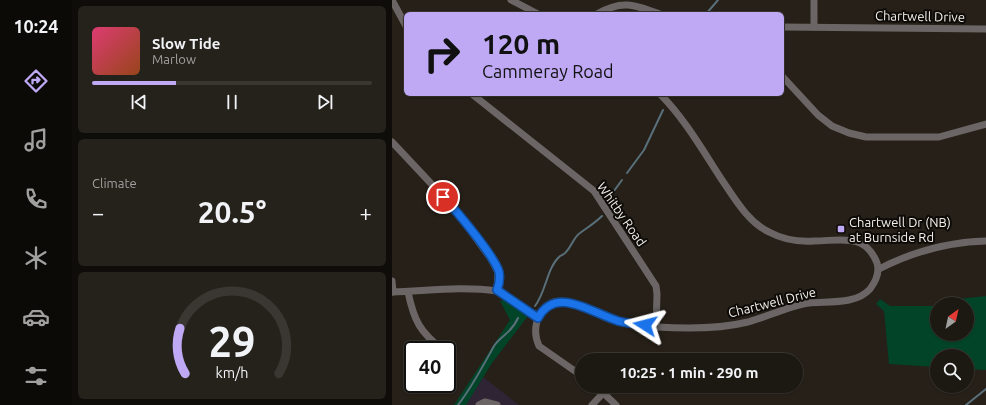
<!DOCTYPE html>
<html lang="en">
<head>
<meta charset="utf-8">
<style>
	:root { --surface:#1c1812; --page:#25211b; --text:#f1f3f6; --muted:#a0a09f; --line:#3a3732; --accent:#bfa9f4 }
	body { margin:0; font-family:Ubuntu,sans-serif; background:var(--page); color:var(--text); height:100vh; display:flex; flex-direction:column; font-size:15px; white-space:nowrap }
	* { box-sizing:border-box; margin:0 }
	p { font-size:13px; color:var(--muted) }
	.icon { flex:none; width:22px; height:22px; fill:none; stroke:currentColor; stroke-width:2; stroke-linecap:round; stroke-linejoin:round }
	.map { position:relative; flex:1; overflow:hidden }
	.panel { display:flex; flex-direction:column; gap:6px; padding:6px; background:#0f0d0a; width:320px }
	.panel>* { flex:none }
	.guide { position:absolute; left:12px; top:12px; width:380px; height:84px; border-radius:6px; box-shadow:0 1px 3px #0004,0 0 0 1px var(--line); background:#bfa9f4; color:#111; overflow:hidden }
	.needle { width:26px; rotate:33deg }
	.buttons { position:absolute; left:538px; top:297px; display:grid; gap:8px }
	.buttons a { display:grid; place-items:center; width:44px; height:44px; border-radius:50%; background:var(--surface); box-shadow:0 1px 3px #0004,0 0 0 1px var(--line); font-size:20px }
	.speed { position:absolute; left:12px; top:341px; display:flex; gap:8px; font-size:20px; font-weight:700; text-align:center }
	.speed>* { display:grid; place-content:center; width:52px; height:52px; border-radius:50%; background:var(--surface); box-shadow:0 1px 3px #0004,0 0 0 1px var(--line); line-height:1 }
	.speed .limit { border:2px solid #111; border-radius:6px; background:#fff; color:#111 }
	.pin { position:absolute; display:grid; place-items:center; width:34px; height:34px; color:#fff; margin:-17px; border:2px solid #fff; border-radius:50%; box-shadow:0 1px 4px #0007 }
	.me { position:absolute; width:44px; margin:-22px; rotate:279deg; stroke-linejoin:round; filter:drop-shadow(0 0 3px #0008) }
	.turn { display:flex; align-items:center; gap:14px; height:84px; padding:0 12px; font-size:18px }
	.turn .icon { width:52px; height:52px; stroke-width:2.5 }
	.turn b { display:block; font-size:28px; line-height:34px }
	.big { font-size:30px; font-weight:600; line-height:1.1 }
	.panel .tile { flex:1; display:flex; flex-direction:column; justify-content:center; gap:6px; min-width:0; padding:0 14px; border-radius:6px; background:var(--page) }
	.panel .dial { align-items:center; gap:0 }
	.dial svg { height:104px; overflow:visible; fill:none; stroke:var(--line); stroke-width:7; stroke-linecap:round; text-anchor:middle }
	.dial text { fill:var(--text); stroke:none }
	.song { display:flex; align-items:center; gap:12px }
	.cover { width:48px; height:48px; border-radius:6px; background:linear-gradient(135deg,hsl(340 70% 55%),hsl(20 70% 35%)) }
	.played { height:4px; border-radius:2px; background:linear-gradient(90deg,var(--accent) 30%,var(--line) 30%) }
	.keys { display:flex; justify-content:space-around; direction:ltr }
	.heat { display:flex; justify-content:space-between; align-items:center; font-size:22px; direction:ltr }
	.trip { position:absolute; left:183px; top:353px; width:228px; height:40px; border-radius:20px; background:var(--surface); box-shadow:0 1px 3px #0004,0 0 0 1px var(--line); font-weight:600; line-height:40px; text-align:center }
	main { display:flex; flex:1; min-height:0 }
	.tab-bar { display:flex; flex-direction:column; width:72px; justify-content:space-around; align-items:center; background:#0b0a07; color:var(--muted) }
	.tab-bar .icon { width:28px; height:28px }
	.tab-bar .on { color:var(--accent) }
	.tab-bar b { font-size:18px; color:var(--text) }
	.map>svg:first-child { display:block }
</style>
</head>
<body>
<main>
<nav class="tab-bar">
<b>10:24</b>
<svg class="icon on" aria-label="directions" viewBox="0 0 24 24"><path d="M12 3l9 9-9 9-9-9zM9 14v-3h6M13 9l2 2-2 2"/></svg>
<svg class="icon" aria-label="music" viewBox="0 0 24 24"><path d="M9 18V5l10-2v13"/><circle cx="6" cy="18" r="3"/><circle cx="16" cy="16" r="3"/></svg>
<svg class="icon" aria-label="phone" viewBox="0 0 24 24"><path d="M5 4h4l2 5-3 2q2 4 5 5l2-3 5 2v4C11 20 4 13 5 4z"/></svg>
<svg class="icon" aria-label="climate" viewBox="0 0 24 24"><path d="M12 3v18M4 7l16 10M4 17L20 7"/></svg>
<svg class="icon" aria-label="car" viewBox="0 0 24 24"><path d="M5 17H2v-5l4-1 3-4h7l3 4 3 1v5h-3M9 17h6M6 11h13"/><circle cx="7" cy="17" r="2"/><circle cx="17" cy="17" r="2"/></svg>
<svg class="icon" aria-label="filters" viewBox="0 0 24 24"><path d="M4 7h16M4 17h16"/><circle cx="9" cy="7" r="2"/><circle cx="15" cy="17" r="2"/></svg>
</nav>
<section class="panel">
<div class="tile">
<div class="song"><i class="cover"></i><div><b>Slow Tide</b><p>Marlow</p></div></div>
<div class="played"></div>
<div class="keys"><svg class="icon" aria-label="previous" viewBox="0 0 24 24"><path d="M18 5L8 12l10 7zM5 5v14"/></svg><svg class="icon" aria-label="pause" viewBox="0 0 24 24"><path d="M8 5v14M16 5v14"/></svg><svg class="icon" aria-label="next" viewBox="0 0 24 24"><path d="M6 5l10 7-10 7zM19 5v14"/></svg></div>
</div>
<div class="tile"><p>Climate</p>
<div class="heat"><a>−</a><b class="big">20.5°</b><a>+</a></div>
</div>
<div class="tile dial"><svg viewBox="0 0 100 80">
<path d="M14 69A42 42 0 1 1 86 69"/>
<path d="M14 69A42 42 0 0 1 10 34" stroke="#bfa9f4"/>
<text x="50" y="56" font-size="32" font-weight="700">29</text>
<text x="50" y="72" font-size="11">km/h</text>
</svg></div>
</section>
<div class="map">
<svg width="594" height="405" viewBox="0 0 594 405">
	<rect width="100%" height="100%" fill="#262018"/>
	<!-- education -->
	<polygon fill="#2e2433" points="90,376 127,405 72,405"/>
	<!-- green -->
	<g fill="#014428">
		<polygon points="594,296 594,370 575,369 575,356 545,356 545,367 497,364 492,311 484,304 488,299 498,306 545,306 545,334 575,334 575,304 564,304 566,299"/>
		<polygon points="113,300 136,316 100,363 74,405 62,405 118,320 108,301"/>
	</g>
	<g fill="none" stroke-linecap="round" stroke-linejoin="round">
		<!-- stream -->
		<g stroke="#596f7a" stroke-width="2">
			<polyline points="314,14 326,0"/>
			<polyline points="235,173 252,150 271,110"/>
			<polyline points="219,195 230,180"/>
			<path d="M 143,306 C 154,292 155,268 167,257 C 169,255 172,255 174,252 C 180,246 181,238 188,233 C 196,227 203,223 210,216"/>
			<path d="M 66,405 C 80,387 91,366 102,346 C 109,335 119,334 126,318"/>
			<polyline points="574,405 594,389"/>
		</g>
		<!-- minor -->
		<g stroke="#6b6565" stroke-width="7">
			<polyline points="0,0 14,26"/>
			<polyline points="119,0 146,14"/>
			<path d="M 205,14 C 229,0 241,4 268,14"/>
			<polyline points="390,27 594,29"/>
			<polyline points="422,27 422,0"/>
			<polyline points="390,76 426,115 440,126 457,133 474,137 547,137 594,124"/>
			<polyline points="80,94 202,191 264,286 265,294 264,327"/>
			<polyline points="0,142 62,208 99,259 106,272 105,291"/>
			<path d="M 487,269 C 520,252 557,242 594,241"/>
			<polyline points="0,281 1,292"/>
			<polyline points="105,291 146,318"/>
			<path d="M 0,292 C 35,291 69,286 105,291"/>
			<path d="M 16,292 C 22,321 28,332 51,350"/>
			<path d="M 190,376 L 147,346 C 140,331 144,308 162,302 C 181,297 209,316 226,321 C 238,324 252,326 265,327 C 295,329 327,329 356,322 C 377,316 397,306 417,303 C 436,301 464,305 478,289 C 484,281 488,273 485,263 C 473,232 448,241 422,241 C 407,242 390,239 377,232 C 356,222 343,199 330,180 C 311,151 293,119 268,94"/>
			<polyline points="204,386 224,405"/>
			<polyline points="87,405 93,402 105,405"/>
			<polyline points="200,405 212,392"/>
		</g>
	</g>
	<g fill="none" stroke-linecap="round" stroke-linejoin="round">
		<!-- route casing -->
		<g stroke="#114b97" stroke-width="10">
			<path id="route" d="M 51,197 C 64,210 103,257 107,272 C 108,278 107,285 105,290 L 146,318 C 164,285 200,313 226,321 C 234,323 244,324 253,325"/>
		</g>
		<!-- route -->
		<use href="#route" stroke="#1a73e8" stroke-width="7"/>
	</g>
	<!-- markers -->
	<rect fill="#bfa9f4" stroke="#0d0a07" stroke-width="1.5" x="445" y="225" width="8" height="8" rx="2"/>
	<g text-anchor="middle" stroke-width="4" stroke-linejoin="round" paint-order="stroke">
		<!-- street labels -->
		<g font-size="13" fill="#f4f0eb" stroke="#0d0a07">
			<text transform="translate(528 16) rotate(1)" y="5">Chartwell Drive</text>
			<text transform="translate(230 214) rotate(55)" y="5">Whitby Road</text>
			<text transform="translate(380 302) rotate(-14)" y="5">Chartwell Drive</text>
		</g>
		<!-- poi labels -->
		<g font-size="13" fill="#f4f0eb" stroke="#0d0a07" text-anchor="start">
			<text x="457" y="227">Chartwell Dr (NB)<tspan x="457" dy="15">at Burnside Rd</tspan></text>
		</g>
	</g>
</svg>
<div class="buttons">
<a><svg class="needle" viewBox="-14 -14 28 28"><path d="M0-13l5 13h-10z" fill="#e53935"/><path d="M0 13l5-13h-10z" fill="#a0a09f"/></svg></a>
<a><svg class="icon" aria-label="search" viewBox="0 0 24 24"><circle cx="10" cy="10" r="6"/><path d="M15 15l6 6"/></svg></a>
</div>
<div class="speed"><div class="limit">40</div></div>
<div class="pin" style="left:51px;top:197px;background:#d93025"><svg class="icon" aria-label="arrive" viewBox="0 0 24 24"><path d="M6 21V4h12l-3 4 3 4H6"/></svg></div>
<svg class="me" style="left:253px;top:325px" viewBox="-20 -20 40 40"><path d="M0-17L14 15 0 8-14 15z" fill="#1a73e8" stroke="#fff" stroke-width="4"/></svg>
<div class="trip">10:25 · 1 min · 290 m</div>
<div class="guide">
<div class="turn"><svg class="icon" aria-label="right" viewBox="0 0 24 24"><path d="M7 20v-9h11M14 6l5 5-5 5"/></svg><div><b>120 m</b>Cammeray Road</div></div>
</div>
</div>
</main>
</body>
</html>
